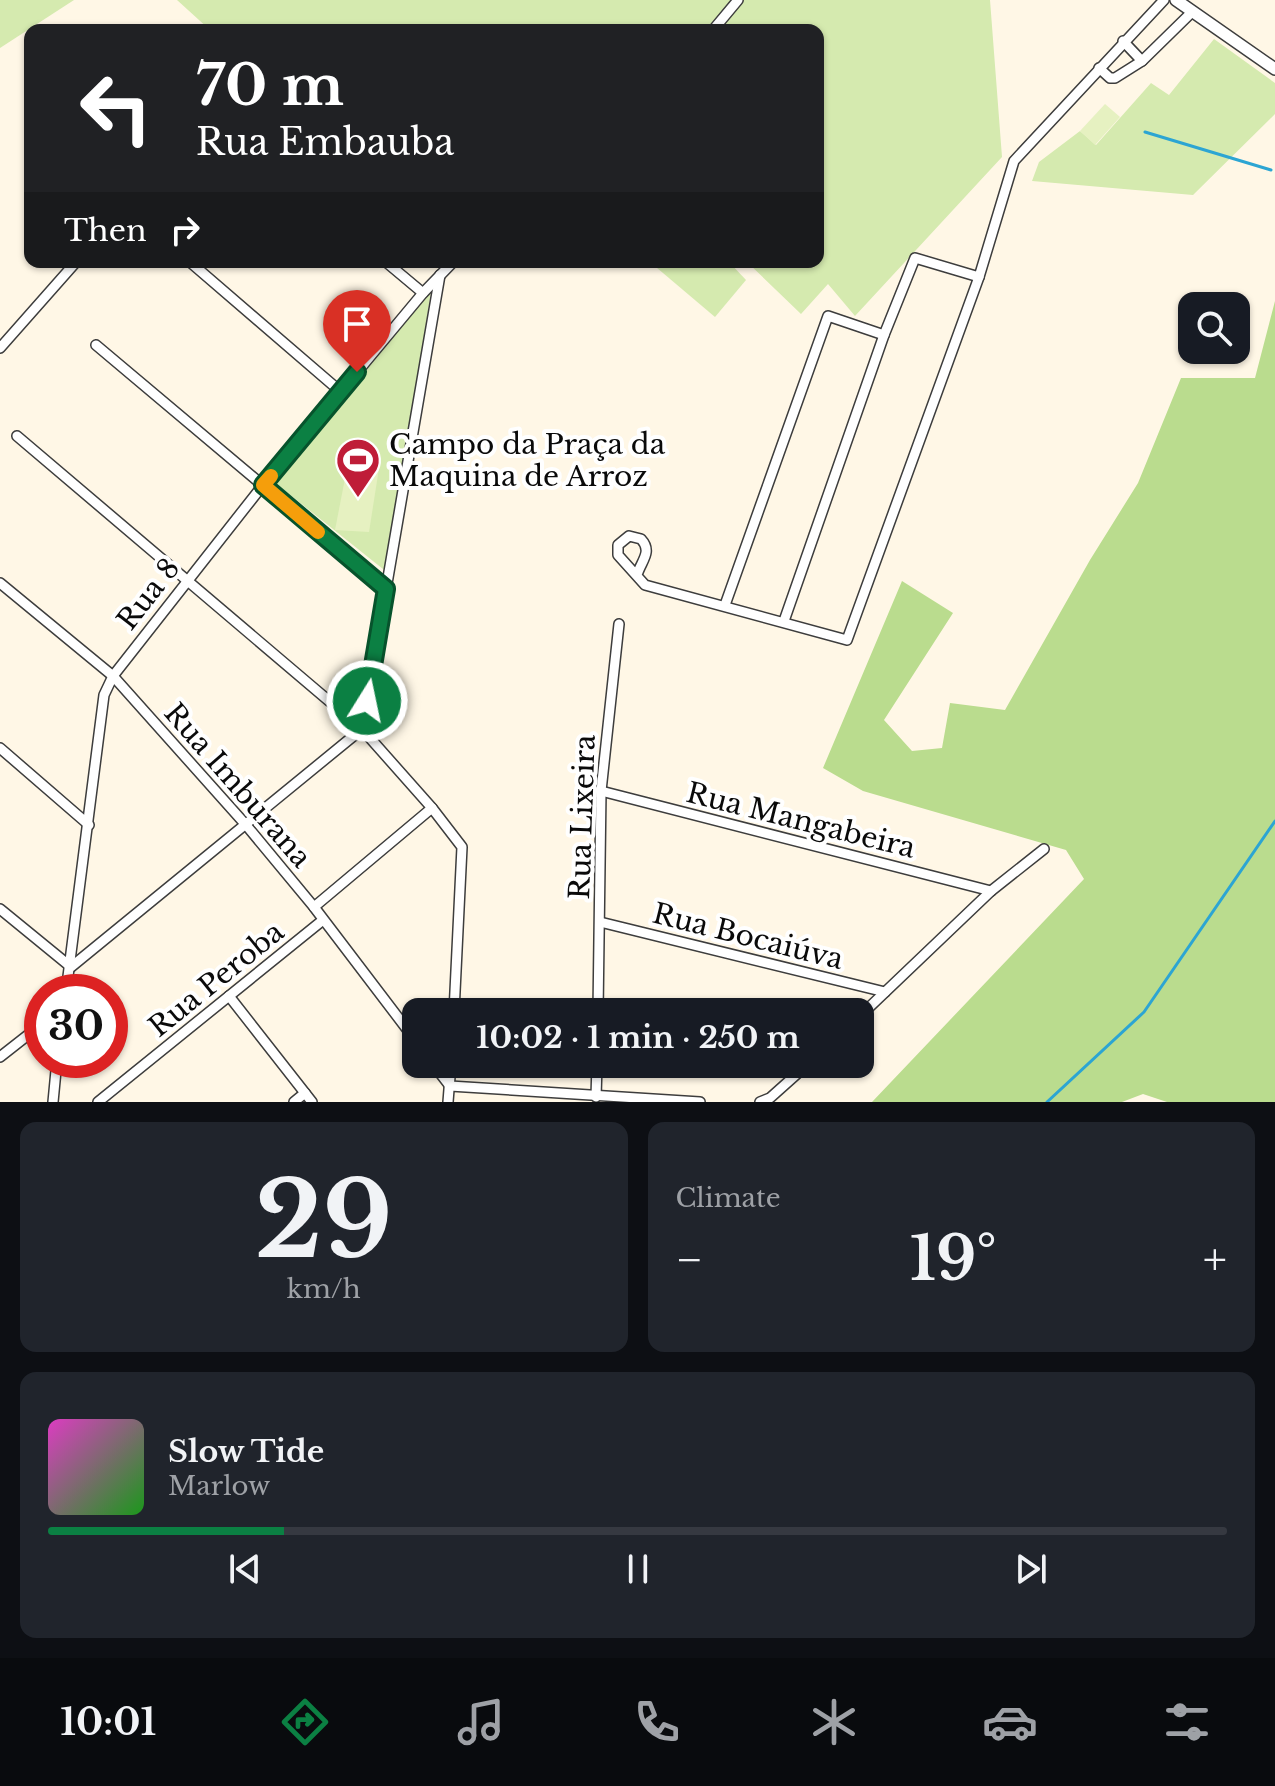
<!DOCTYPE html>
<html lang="en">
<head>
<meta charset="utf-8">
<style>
	:root { --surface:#171b24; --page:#20242c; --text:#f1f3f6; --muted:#9ea1a6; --line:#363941; --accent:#0b8043 }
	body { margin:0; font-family:"Libre Baskerville",serif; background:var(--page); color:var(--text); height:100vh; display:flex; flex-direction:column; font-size:30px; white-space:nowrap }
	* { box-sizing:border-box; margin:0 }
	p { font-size:26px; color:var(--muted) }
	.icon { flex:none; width:44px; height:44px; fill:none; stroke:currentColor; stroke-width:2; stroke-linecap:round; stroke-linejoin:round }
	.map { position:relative; height:1102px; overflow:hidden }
	.panel { display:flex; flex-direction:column; gap:20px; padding:20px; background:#0d0f14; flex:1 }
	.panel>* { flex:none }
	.guide { position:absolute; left:24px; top:24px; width:800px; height:244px; border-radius:16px; box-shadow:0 2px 6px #0004; background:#202124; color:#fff; overflow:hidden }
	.tools { position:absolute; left:1178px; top:292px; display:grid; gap:16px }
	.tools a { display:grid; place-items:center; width:72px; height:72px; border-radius:16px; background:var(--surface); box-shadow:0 2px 6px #0004; font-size:40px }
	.speed { position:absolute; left:24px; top:974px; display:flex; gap:16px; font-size:40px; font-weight:700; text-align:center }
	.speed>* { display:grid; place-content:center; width:104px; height:104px; border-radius:50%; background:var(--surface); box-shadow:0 2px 6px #0004; line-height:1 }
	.speed .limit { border:12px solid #d22; background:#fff; color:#111 }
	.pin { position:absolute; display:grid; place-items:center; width:68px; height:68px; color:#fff; margin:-82px -34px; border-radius:50% 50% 50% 0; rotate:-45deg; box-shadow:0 0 8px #0007 }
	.pin .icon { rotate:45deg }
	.me { position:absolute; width:88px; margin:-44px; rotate:10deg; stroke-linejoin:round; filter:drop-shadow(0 0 6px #0008) }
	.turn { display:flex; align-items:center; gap:28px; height:168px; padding:0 40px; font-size:36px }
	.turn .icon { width:104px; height:104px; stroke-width:2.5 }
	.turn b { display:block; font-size:56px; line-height:68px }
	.then { display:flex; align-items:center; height:76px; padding:0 40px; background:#0003; gap:16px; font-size:30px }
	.big { font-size:60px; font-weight:700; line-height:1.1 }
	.panel .tile { flex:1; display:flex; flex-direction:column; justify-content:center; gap:12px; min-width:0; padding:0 28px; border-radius:16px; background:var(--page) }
	.panel .dial { align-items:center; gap:0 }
	.dial b { font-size:104px; line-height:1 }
	.song { display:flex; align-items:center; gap:24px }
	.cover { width:96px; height:96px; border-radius:12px; background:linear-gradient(135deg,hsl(310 70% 55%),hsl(120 70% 35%)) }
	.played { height:8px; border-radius:4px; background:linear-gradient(90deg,var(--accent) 20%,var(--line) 20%) }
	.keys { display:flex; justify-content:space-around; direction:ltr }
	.heat { display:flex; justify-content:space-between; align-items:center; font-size:44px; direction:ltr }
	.panel .tiles { flex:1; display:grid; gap:20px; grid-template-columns:1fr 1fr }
	.tile:last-child { grid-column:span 2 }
	.trip { position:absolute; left:402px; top:998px; width:472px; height:80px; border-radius:16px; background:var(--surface); box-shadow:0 2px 6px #0004; font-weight:700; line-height:80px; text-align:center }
	.tabs { display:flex; height:128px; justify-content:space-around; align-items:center; background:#090b0e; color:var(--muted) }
	.tabs .icon { width:56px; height:56px }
	.tabs .selected { color:var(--accent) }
	.tabs b { font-size:36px; color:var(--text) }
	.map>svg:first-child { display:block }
</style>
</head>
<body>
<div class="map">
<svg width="1275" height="1102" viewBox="0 0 1275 1102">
	<rect width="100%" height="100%" fill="#fff7e6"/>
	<!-- green -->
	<g fill="#d5eaaf">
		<polygon points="0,0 74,0 0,48"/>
		<polygon points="177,0 990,0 1002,157 855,316 828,284 801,314 747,262 818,262 818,30 210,30"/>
		<polygon points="1214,39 1275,83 1275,114 1193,195 1032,181 1039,162 1080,131 1096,145 1151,83 1169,95"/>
		<polygon points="650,262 729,262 746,280 715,317"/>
		<polygon points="431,291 388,573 274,482"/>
	</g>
	<!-- forest -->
	<polygon fill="#badc8e" points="1275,301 1275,1102 1167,1102 1143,1094 1122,1102 872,1102 1084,879 1066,850 863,791 823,768 902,581 953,613 884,720 912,751 942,748 950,703 1005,710 1090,560 1138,483 1181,378 1255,378"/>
	<!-- pitch -->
	<g fill="#e6f1c1">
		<polygon points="1105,104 1120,117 1095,145 1080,131"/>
		<polygon points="348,463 379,468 369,532 335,530"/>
	</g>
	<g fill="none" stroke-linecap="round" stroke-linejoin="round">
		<!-- stream -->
		<g stroke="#2ca5d3" stroke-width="3">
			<polyline points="1145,132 1271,170"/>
			<polyline points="1047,1102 1144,1012 1275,821"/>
		</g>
		<!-- minor casing -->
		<g stroke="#3d3d3d" stroke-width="12">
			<g id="minor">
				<polyline points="713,30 738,0"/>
				<polyline points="1123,41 1142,61 1191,13"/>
				<polyline points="1099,68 1110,78 1115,78 1142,61"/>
				<polyline points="190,262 341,392"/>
				<polyline points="386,262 423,293"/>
				<polyline points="96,345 386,589"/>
				<polyline points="0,348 76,262"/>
				<polyline points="17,436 362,729 432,808 462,847 454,1012"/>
				<path d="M 637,575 C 641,561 653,552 641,539 L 629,536 L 618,545 L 618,555 L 645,585 L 847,640 L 979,277 L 1014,161 L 1164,0"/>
				<polyline points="0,583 113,676 246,825 314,907 416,1041"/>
				<polyline points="725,605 828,316 884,335"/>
				<polyline points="784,621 884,335 915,258 979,277"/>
				<polyline points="362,729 440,275"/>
				<polyline points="0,748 89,825"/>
				<polyline points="601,791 991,891"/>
				<polyline points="314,907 432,808"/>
				<polyline points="0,909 71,967 362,729"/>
				<polyline points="600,922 885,992"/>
				<polyline points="66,992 104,695 113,676 263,485 423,293 453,262"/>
				<polyline points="229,996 312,1102"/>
				<polyline points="598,1012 601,791 619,624"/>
				<polyline points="860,1016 991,891 1044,849"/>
				<polyline points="0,1057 42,1024"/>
				<polyline points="433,1064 450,1086 700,1102"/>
				<polyline points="596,1097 597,1064"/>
				<polyline points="53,1102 57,1060"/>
				<polyline points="98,1102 323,920"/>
				<polyline points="294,1102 305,1093"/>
				<polyline points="448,1102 451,1064"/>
				<polyline points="760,1102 770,1098 808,1064"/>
			</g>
		</g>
		<!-- tertiary casing -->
		<g stroke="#3d3d3d" stroke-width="14">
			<polyline id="tertiary" points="1176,0 1275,69"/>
		</g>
		<!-- minor -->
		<use href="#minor" stroke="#fff" stroke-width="9"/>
		<!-- tertiary -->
		<use href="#tertiary" stroke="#fff" stroke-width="11"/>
	</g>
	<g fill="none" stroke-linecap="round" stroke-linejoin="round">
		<!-- route casing -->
		<g stroke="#07532c" stroke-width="20">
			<polyline id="route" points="357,372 263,485 386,589 367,701"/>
		</g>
		<!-- route -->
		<use href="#route" stroke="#0b8043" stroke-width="14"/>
		<!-- slow -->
		<polyline stroke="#f59e0b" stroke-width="14" points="271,476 263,485 318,532"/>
	</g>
	<!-- icons -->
	<defs>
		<g id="stadium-pin" transform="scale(2.3)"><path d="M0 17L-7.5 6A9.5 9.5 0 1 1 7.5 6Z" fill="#bf1d38" stroke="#fff"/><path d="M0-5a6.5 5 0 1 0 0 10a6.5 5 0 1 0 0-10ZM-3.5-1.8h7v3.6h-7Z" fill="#fff"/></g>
	</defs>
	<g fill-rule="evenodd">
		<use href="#stadium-pin" x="358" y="460"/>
	</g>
	<g text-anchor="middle" stroke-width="8" stroke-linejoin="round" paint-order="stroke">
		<!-- poi labels -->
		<g font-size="28" fill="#0a0a0a" stroke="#fff" text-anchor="start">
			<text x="389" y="454">Campo da Praça da<tspan x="389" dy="32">Maquina de Arroz</tspan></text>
		</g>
		<!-- street labels -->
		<g font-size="28" fill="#0a0a0a" stroke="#fff">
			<text transform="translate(148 594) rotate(-52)" y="10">Rua 8</text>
			<text transform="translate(238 785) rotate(49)" y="10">Rua Imburana</text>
			<text transform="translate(582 817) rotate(-88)" y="10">Rua Lixeira</text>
			<text transform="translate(801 820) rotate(14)" y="10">Rua Mangabeira</text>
			<text transform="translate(748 936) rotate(14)" y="10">Rua Bocaiúva</text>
			<text transform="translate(216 979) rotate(-39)" y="10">Rua Peroba</text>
		</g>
	</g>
</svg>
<div class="tools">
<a><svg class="icon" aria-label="search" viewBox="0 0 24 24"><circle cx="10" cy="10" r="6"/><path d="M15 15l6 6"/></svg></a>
</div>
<div class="speed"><div class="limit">30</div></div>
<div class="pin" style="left:357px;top:372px;background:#d93025"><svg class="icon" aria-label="arrive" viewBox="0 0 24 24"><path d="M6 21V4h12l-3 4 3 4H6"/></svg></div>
<svg class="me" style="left:367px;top:701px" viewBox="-20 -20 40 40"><circle r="17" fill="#0b8043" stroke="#fff" stroke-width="3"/><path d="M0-11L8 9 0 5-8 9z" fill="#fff"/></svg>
<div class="trip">10:02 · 1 min · 250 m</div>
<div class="guide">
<div class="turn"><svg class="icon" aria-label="left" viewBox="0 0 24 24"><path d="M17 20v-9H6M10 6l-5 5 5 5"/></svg><div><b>70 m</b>Rua Embauba</div></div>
<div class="then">Then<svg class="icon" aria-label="right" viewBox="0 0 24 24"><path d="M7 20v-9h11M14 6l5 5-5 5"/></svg></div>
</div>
</div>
<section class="panel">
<div class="tiles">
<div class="tile dial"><b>29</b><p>km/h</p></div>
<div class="tile"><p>Climate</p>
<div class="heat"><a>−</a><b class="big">19°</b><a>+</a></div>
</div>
<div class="tile">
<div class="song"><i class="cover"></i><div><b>Slow Tide</b><p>Marlow</p></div></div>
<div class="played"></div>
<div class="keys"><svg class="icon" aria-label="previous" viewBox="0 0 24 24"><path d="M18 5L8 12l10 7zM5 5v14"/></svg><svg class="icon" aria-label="pause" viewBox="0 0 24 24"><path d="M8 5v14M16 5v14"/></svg><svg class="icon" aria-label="next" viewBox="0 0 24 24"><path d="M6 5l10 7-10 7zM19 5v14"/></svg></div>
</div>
</div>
</section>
<nav class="tabs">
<b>10:01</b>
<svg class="icon selected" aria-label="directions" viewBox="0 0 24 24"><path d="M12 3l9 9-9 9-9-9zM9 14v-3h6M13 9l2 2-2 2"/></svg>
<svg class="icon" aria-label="music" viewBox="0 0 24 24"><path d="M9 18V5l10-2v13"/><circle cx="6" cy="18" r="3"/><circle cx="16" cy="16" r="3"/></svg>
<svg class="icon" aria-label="phone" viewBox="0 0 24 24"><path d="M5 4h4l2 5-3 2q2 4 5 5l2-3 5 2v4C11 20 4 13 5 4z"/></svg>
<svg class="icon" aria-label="climate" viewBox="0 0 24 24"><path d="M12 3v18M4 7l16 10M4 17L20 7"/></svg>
<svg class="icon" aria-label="car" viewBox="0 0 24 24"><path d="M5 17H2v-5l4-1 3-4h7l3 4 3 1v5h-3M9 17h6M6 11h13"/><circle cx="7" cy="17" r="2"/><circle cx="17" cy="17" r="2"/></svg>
<svg class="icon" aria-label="filters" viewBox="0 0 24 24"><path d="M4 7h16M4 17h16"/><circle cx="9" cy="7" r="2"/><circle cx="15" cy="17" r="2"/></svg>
</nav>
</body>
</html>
